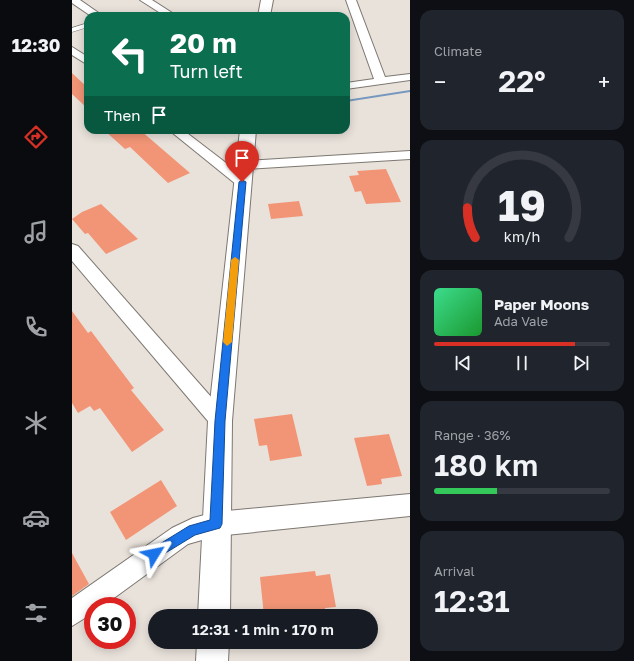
<!DOCTYPE html>
<html lang="en">
<head>
<meta charset="utf-8">
<style>
	:root { --surface:#171b24; --page:#20242c; --text:#f1f3f6; --muted:#9ea1a6; --line:#363941; --accent:#d93025 }
	body { margin:0; font-family:"Golos Text",sans-serif; background:var(--page); color:var(--text); height:100vh; display:flex; flex-direction:column; font-size:15px; white-space:nowrap }
	* { box-sizing:border-box; margin:0 }
	p { font-size:13px; color:var(--muted) }
	.icon { flex:none; width:22px; height:22px; fill:none; stroke:currentColor; stroke-width:2; stroke-linecap:round; stroke-linejoin:round }
	.map { position:relative; flex:1; overflow:hidden }
	.sheet { display:flex; flex-direction:column; gap:10px; padding:10px; background:#0d0f14; width:224px }
	.sheet>* { flex:none }
	.top-card { position:absolute; left:12px; top:12px; width:266px; height:122px; border-radius:12px; box-shadow:0 2px 10px #0003; background:#0b6e4f; color:#fff; overflow:hidden }
	.speed { position:absolute; left:12px; top:597px; display:flex; gap:8px; font-size:20px; font-weight:700; text-align:center }
	.speed>* { display:grid; place-content:center; width:52px; height:52px; border-radius:50%; background:var(--surface); box-shadow:0 2px 10px #0003; line-height:1 }
	.speed .limit { border:6px solid #d22; background:#fff; color:#111 }
	.pin { position:absolute; display:grid; place-items:center; width:34px; height:34px; color:#fff; margin:-41px -17px; border-radius:50% 50% 50% 0; rotate:-45deg; box-shadow:0 0 4px #0007 }
	.pin .icon { rotate:45deg }
	.me { position:absolute; width:44px; margin:-22px; rotate:55deg; stroke-linejoin:round; filter:drop-shadow(0 0 3px #0008) }
	.turn { display:flex; align-items:center; gap:14px; height:84px; padding:0 20px; font-size:18px }
	.turn .icon { width:52px; height:52px; stroke-width:2.5 }
	.turn b { display:block; font-size:28px; line-height:34px }
	.then { display:flex; align-items:center; height:38px; padding:0 20px; background:#0003; gap:8px; font-size:15px }
	.big { font-size:30px; font-weight:600; line-height:1.1 }
	.sheet .card { flex:1; display:flex; flex-direction:column; justify-content:center; gap:6px; min-width:0; padding:0 14px; border-radius:12px; background:var(--page) }
	.sheet .dial { align-items:center; gap:0 }
	.dial svg { height:104px; overflow:visible; fill:none; stroke:var(--line); stroke-width:7; stroke-linecap:round; text-anchor:middle }
	.dial text { fill:var(--text); stroke:none }
	.song { display:flex; align-items:center; gap:12px }
	.cover { width:48px; height:48px; border-radius:6px; background:linear-gradient(135deg,hsl(150 70% 55%),hsl(130 70% 35%)) }
	.played { height:4px; border-radius:2px; background:linear-gradient(90deg,var(--accent) 80%,var(--line) 80%) }
	.keys { display:flex; justify-content:space-around; direction:ltr }
	.heat { display:flex; justify-content:space-between; align-items:center; font-size:22px; direction:ltr }
	.charge { height:6px; border-radius:3px; background:linear-gradient(90deg,#34c759 36%,var(--line) 0) }
	.trip { position:absolute; left:76px; top:609px; width:230px; height:40px; border-radius:20px; background:var(--surface); box-shadow:0 2px 10px #0003; font-weight:600; line-height:40px; text-align:center }
	main { display:flex; flex:1; min-height:0 }
	.menu { display:flex; flex-direction:column; width:72px; justify-content:space-around; align-items:center; background:#090b0e; color:var(--muted) }
	.menu .icon { width:28px; height:28px }
	.menu .current { color:var(--accent) }
	.menu b { font-size:18px; color:var(--text) }
	.map>svg:first-child { display:block }
</style>
</head>
<body>
<main>
<nav class="menu">
<b>12:30</b>
<svg class="icon current" aria-label="directions" viewBox="0 0 24 24"><path d="M12 3l9 9-9 9-9-9zM9 14v-3h6M13 9l2 2-2 2"/></svg>
<svg class="icon" aria-label="music" viewBox="0 0 24 24"><path d="M9 18V5l10-2v13"/><circle cx="6" cy="18" r="3"/><circle cx="16" cy="16" r="3"/></svg>
<svg class="icon" aria-label="phone" viewBox="0 0 24 24"><path d="M5 4h4l2 5-3 2q2 4 5 5l2-3 5 2v4C11 20 4 13 5 4z"/></svg>
<svg class="icon" aria-label="climate" viewBox="0 0 24 24"><path d="M12 3v18M4 7l16 10M4 17L20 7"/></svg>
<svg class="icon" aria-label="car" viewBox="0 0 24 24"><path d="M5 17H2v-5l4-1 3-4h7l3 4 3 1v5h-3M9 17h6M6 11h13"/><circle cx="7" cy="17" r="2"/><circle cx="17" cy="17" r="2"/></svg>
<svg class="icon" aria-label="filters" viewBox="0 0 24 24"><path d="M4 7h16M4 17h16"/><circle cx="9" cy="7" r="2"/><circle cx="15" cy="17" r="2"/></svg>
</nav>
<div class="map">
<svg width="338" height="661" viewBox="0 0 338 661">
	<rect width="100%" height="100%" fill="#e9e2db"/>
	<g fill="none" stroke-linecap="round" stroke-linejoin="round">
		<!-- stream -->
		<polygon fill="#7697be" fill-rule="evenodd" points="338,90 338,92 274,102 274,100"/>
	</g>
	<!-- building -->
	<g fill="#f29576">
		<polygon points="0,73 16,88 16,109 0,94"/>
		<polygon points="32,130 68,130 118,173 96,183 58,147 53,149"/>
		<polygon points="314,169 329,202 294,204 289,191 283,192 277,176 287,175 285,171"/>
		<polygon points="227,201 231,216 199,219 196,204"/>
		<polygon points="29,204 66,239 34,254 16,233 13,234 0,219 10,212"/>
		<polygon points="0,311 16,333 19,331 62,388 59,390 92,430 60,452 28,408 22,411 18,406 6,413 0,403"/>
		<polygon points="220,414 230,456 198,461 195,445 187,446 182,419"/>
		<polygon points="317,434 330,476 309,479 310,484 295,486 282,438"/>
		<polygon points="89,480 105,506 54,540 38,512"/>
		<polygon points="0,553 17,584 0,596"/>
		<polygon points="243,571 244,576 258,574 264,607 253,608 255,616 192,616 188,577"/>
	</g>
	<g fill="none" stroke-linecap="round" stroke-linejoin="round">
		<!-- service casing -->
		<g stroke="#7d7771" stroke-width="1">
			<polygon id="service" points="16,23 16,27 0,32 0,28"/>
		</g>
		<!-- minor casing -->
		<g stroke="#7d7771" stroke-width="2">
			<g id="minor">
				<polygon points="0,0 8,0 31,16 19,16 0,3"/>
				<polygon points="68,0 80,0 105,16 93,16"/>
				<polygon points="274,0 284,0 313,77 338,74 338,80 274,89 274,83 302,79"/>
				<polygon points="0,47 16,57 16,65 0,55"/>
				<polygon points="97,130 111,130 175,179 177,182 175,185 165,185"/>
				<polygon points="338,151 338,159 172,169 167,168 165,165 167,162 172,161"/>
				<polygon points="0,244 6,246 155,415 158,421 155,427 148,430 141,427 0,261"/>
				<polygon points="338,494 338,516 144,536 116,544 31,606 21,606 21,613 0,626 0,598 100,528 121,518 144,512"/>
			</g>
		</g>
		<!-- secondary casing -->
		<g stroke="#7d7771" stroke-width="2">
			<g id="secondary">
				<polygon points="189,0 201,0 198,16 186,16"/>
				<polygon points="168,130 184,130 160,421 158,616 126,616 136,421"/>
				<polygon points="125,642 157,642 156,661 124,661"/>
			</g>
		</g>
		<!-- service -->
		<use href="#service" fill="#fff" fill-rule="evenodd"/>
		<!-- minor -->
		<use href="#minor" fill="#fff" fill-rule="evenodd"/>
		<!-- secondary -->
		<use href="#secondary" fill="#fff" fill-rule="evenodd"/>
	</g>
	<!-- route -->
	<polygon fill="#1a73e8" stroke="#114b97" points="170,180 174,182 153,421 150,524 148,528 123,535 82,560 78,559 76,554 78,550 117,526 138,520 143,421 167,182"/>
	<!-- slow -->
	<polygon fill="#f59e0b" points="163,257 167,260 160,342 155,346 151,342 159,260"/>
</svg>
<div class="speed"><div class="limit">30</div></div>
<div class="pin" style="left:170px;top:182px;background:#d93025"><svg class="icon" aria-label="arrive" viewBox="0 0 24 24"><path d="M6 21V4h12l-3 4 3 4H6"/></svg></div>
<svg class="me" style="left:82px;top:554px" viewBox="-20 -20 40 40"><path d="M0-17L14 15 0 8-14 15z" fill="#1a73e8" stroke="#fff" stroke-width="4"/></svg>
<div class="trip">12:31 · 1 min · 170 m</div>
<div class="top-card">
<div class="turn"><svg class="icon" aria-label="left" viewBox="0 0 24 24"><path d="M17 20v-9H6M10 6l-5 5 5 5"/></svg><div><b>20 m</b>Turn left</div></div>
<div class="then">Then<svg class="icon" aria-label="arrive" viewBox="0 0 24 24"><path d="M6 21V4h12l-3 4 3 4H6"/></svg></div>
</div>
</div>
<section class="sheet">
<div class="card"><p>Climate</p>
<div class="heat"><a>−</a><b class="big">22°</b><a>+</a></div>
</div>
<div class="card dial"><svg viewBox="0 0 100 80">
<path d="M14 69A42 42 0 1 1 86 69"/>
<path d="M14 69A42 42 0 0 1 8 46" stroke="#d93025"/>
<text x="50" y="56" font-size="32" font-weight="700">19</text>
<text x="50" y="72" font-size="11">km/h</text>
</svg></div>
<div class="card">
<div class="song"><i class="cover"></i><div><b>Paper Moons</b><p>Ada Vale</p></div></div>
<div class="played"></div>
<div class="keys"><svg class="icon" aria-label="previous" viewBox="0 0 24 24"><path d="M18 5L8 12l10 7zM5 5v14"/></svg><svg class="icon" aria-label="pause" viewBox="0 0 24 24"><path d="M8 5v14M16 5v14"/></svg><svg class="icon" aria-label="next" viewBox="0 0 24 24"><path d="M6 5l10 7-10 7zM19 5v14"/></svg></div>
</div>
<div class="card"><p>Range · 36%</p><b class="big">180 km</b><div class="charge"></div></div>
<div class="card"><p>Arrival</p><b class="big">12:31</b></div>
</section>
</main>
</body>
</html>
